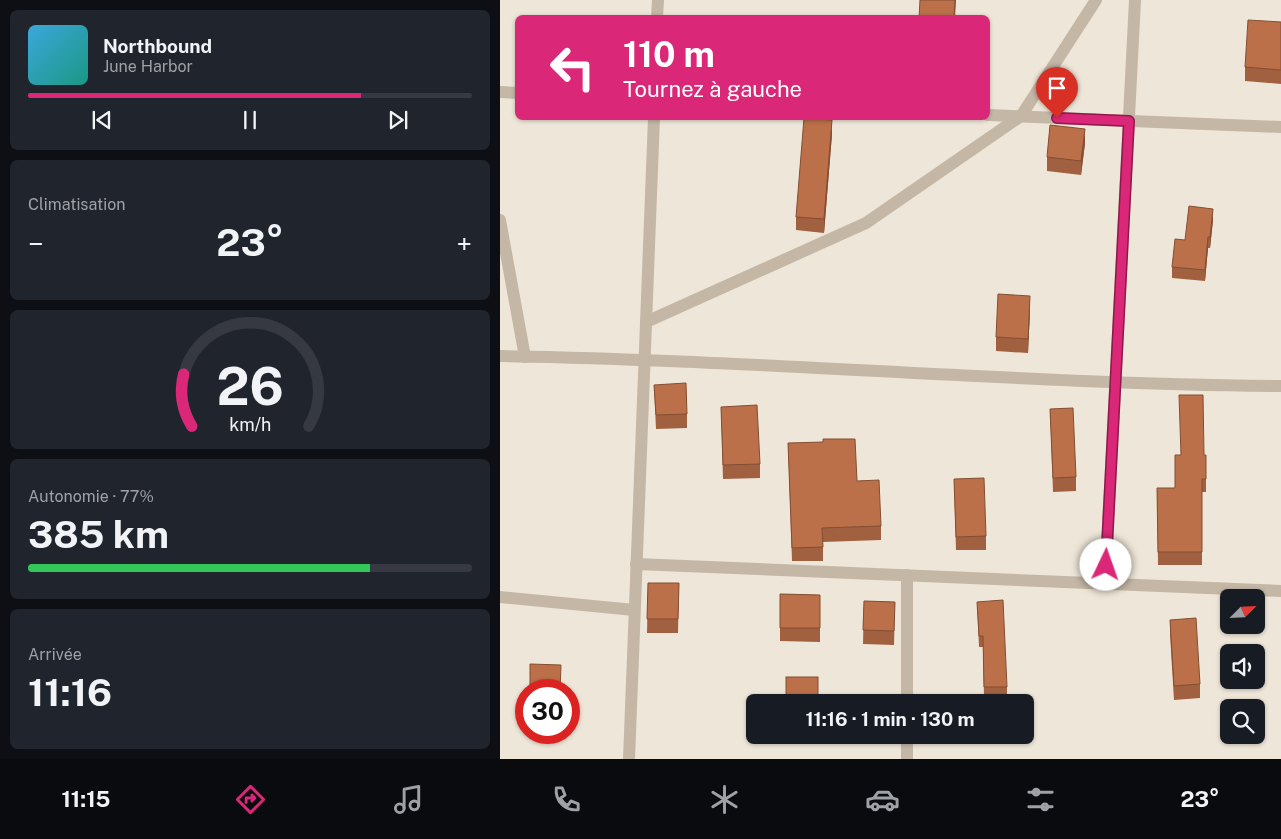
<!DOCTYPE html>
<html lang="fr">
<head>
<meta charset="utf-8">
<style>
	:root { --surface:#171b24; --page:#20242c; --text:#f1f3f6; --muted:#9ea1a6; --line:#363941; --accent:#db2777 }
	body { margin:0; font-family:"Public Sans",sans-serif; background:var(--page); color:var(--text); height:100vh; display:flex; flex-direction:column; font-size:19px; white-space:nowrap }
	* { box-sizing:border-box; margin:0 }
	p { font-size:16px; color:var(--muted) }
	.icon { flex:none; width:28px; height:28px; fill:none; stroke:currentColor; stroke-width:2; stroke-linecap:round; stroke-linejoin:round }
	.map { position:relative; flex:1; overflow:hidden }
	.panel { display:flex; flex-direction:column; gap:10px; padding:10px; background:#0d0f14; width:500px }
	.panel>* { flex:none }
	.banner { position:absolute; left:15px; top:15px; width:475px; height:105px; border-radius:8px; box-shadow:0 1px 4px #0004; background:#db2777; color:#fff; overflow:hidden }
	.needle { width:32px; rotate:66deg }
	.buttons { position:absolute; left:720px; top:589px; display:grid; gap:10px }
	.buttons a { display:grid; place-items:center; width:45px; height:45px; border-radius:8px; background:var(--surface); box-shadow:0 1px 4px #0004; font-size:25px }
	.speed { position:absolute; left:15px; top:679px; display:flex; gap:10px; font-size:25px; font-weight:700; text-align:center }
	.speed>* { display:grid; place-content:center; width:65px; height:65px; border-radius:50%; background:var(--surface); box-shadow:0 1px 4px #0004; line-height:1 }
	.speed .limit { border:8px solid #d22; background:#fff; color:#111 }
	.pin { position:absolute; display:grid; place-items:center; width:42px; height:42px; color:#fff; margin:-51px -21px; border-radius:50% 50% 50% 0; rotate:-45deg; box-shadow:0 0 5px #0007 }
	.pin .icon { rotate:45deg }
	.me { position:absolute; width:55px; margin:-28px; rotate:3deg; stroke-linejoin:round; filter:drop-shadow(0 0 4px #0008) }
	.turn { display:flex; align-items:center; gap:18px; height:105px; padding:0 25px; font-size:22px }
	.turn .icon { width:65px; height:65px; stroke-width:2.5 }
	.turn b { display:block; font-size:35px; line-height:42px }
	.big { font-size:38px; font-weight:700; line-height:1.1 }
	.panel .widget { flex:1; display:flex; flex-direction:column; justify-content:center; gap:8px; min-width:0; padding:0 18px; border-radius:8px; background:var(--page) }
	.panel .dial { align-items:center; gap:0 }
	.dial svg { height:130px; overflow:visible; fill:none; stroke:var(--line); stroke-width:7; stroke-linecap:round; text-anchor:middle }
	.dial text { fill:var(--text); stroke:none }
	.song { display:flex; align-items:center; gap:15px }
	.cover { width:60px; height:60px; border-radius:8px; background:linear-gradient(135deg,hsl(200 70% 55%),hsl(170 70% 35%)) }
	.played { height:5px; border-radius:2px; background:linear-gradient(90deg,var(--accent) 75%,var(--line) 75%) }
	.keys { display:flex; justify-content:space-around; direction:ltr }
	.heat { display:flex; justify-content:space-between; align-items:center; font-size:28px; direction:ltr }
	.charge { height:8px; border-radius:4px; background:linear-gradient(90deg,#34c759 77%,var(--line) 0) }
	.trip { position:absolute; left:246px; top:694px; width:288px; height:50px; border-radius:8px; background:var(--surface); box-shadow:0 1px 4px #0004; font-weight:700; line-height:50px; text-align:center }
	.tabs { display:flex; height:80px; justify-content:space-around; align-items:center; background:#090b0e; color:var(--muted) }
	.tabs .icon { width:35px; height:35px }
	.tabs .selected { color:var(--accent) }
	.tabs b { font-size:22px; color:var(--text) }
	main { display:flex; flex:1; min-height:0 }
	.map>svg:first-child { display:block }
</style>
</head>
<body>
<main>
<section class="panel">
<div class="widget">
<div class="song"><i class="cover"></i><div><b>Northbound</b><p>June Harbor</p></div></div>
<div class="played"></div>
<div class="keys"><svg class="icon" aria-label="previous" viewBox="0 0 24 24"><path d="M18 5L8 12l10 7zM5 5v14"/></svg><svg class="icon" aria-label="pause" viewBox="0 0 24 24"><path d="M8 5v14M16 5v14"/></svg><svg class="icon" aria-label="next" viewBox="0 0 24 24"><path d="M6 5l10 7-10 7zM19 5v14"/></svg></div>
</div>
<div class="widget"><p>Climatisation</p>
<div class="heat"><a>−</a><b class="big">23°</b><a>+</a></div>
</div>
<div class="widget dial"><svg viewBox="0 0 100 80">
<path d="M14 69A42 42 0 1 1 86 69"/>
<path d="M14 69A42 42 0 0 1 9 37" stroke="#db2777"/>
<text x="50" y="56" font-size="32" font-weight="700">26</text>
<text x="50" y="72" font-size="11">km/h</text>
</svg></div>
<div class="widget"><p>Autonomie · 77%</p><b class="big">385 km</b><div class="charge"></div></div>
<div class="widget"><p>Arrivée</p><b class="big">11:16</b></div>
</section>
<div class="map">
<svg width="781" height="759" viewBox="0 0 781 759">
	<rect width="100%" height="100%" fill="#eee6d8"/>
	<g fill="none" stroke-linecap="round" stroke-linejoin="round">
		<!-- street -->
		<g stroke="#c5b7a6" stroke-width="12">
			<polyline points="157,18 158,0"/>
			<polyline points="0,92 18,93"/>
			<polyline points="488,115 781,127"/>
			<polyline points="0,220 25,357"/>
			<polyline points="146,322 366,223 521,116 596,0"/>
			<path d="M 0,356 C 261,360 520,384 781,386"/>
			<polyline points="136,564 781,591"/>
			<polyline points="605,584 635,0"/>
			<polyline points="0,597 134,610"/>
			<polyline points="407,702 407,575"/>
			<polyline points="129,759 154,118"/>
			<polyline points="407,759 407,735"/>
		</g>
	</g>
	<!-- wall -->
	<g fill="#a1603f">
		<polygon points="781,22 781,84 745,81 745,67"/>
		<polygon points="332,134 324,233 296,230 296,217"/>
		<polygon points="585,143 581,175 547,171 547,157"/>
		<polygon points="713,220 710,248 708,248 705,281 672,278 672,267 685,240"/>
		<polygon points="530,310 528,353 496,351 496,337"/>
		<polygon points="154,385 187,414 187,428 156,429"/>
		<polygon points="221,407 260,464 260,478 223,479"/>
		<polygon points="550,409 576,477 576,491 553,492"/>
		<polygon points="288,443 357,481 381,526 381,540 323,542 323,561 292,561"/>
		<polygon points="704,455 706,455 706,492 702,492 702,565 658,565 657,488 675,488"/>
		<polygon points="454,479 486,536 486,550 456,550"/>
		<polygon points="148,583 179,583 178,633 147,633"/>
		<polygon points="280,594 320,595 320,642 280,641"/>
		<polygon points="364,601 395,602 394,645 363,644"/>
		<polygon points="477,602 507,687 507,698 484,698 483,647 479,647"/>
		<polygon points="670,620 700,684 700,698 674,700 670,634"/>
	</g>
	<!-- shaded-wall -->
	<g fill="#834e33">
		<polygon points="455,0 456,0 455,18 454,18"/>
		<polygon points="332,120 332,134 324,233 324,219"/>
		<polygon points="585,129 585,143 581,175 581,161"/>
		<polygon points="713,209 713,220 710,248 710,237"/>
		<polygon points="708,237 708,248 705,281 705,270"/>
		<polygon points="530,296 530,310 528,353 528,339"/>
	</g>
	<!-- building -->
	<g fill="#bb7049" stroke="#834e33">
		<polygon points="420,0 455,0 454,18 419,18"/>
		<polygon points="748,20 781,22 781,70 745,67"/>
		<polygon points="304,118 332,120 324,219 296,217"/>
		<polygon points="550,125 585,129 581,161 547,157"/>
		<polygon points="689,206 713,209 710,237 708,237 705,270 672,267 675,239 685,240"/>
		<polygon points="498,294 530,296 528,339 496,337"/>
		<polygon points="186,383 187,414 156,415 154,385"/>
		<polygon points="679,395 703,395 704,455 706,455 706,479 702,479 702,552 658,552 657,488 675,488 675,455 681,455"/>
		<polygon points="257,405 260,464 223,465 221,407"/>
		<polygon points="573,408 576,477 553,478 550,409"/>
		<polygon points="323,439 355,439 357,481 379,480 381,526 322,528 323,547 292,548 288,443 323,442"/>
		<polygon points="484,478 486,536 456,537 454,479"/>
		<polygon points="148,583 179,583 178,619 147,619"/>
		<polygon points="280,594 320,595 320,628 280,628"/>
		<polygon points="503,600 507,687 484,687 483,636 479,636 477,602"/>
		<polygon points="364,601 395,602 394,631 363,630"/>
		<polygon points="696,618 700,684 674,686 670,620"/>
		<polygon points="30,664 61,665 60,690 30,690"/>
		<rect x="286" y="677" width="32" height="25"/>
	</g>
	<g fill="none" stroke-linecap="round" stroke-linejoin="round">
		<!-- route casing -->
		<g stroke="#8e194d" stroke-width="12">
			<polyline id="route" points="557,118 629,121 606,565"/>
		</g>
		<!-- route -->
		<use href="#route" stroke="#db2777" stroke-width="9"/>
	</g>
</svg>
<div class="buttons">
<a><svg class="needle" viewBox="-14 -14 28 28"><path d="M0-13l5 13h-10z" fill="#e53935"/><path d="M0 13l5-13h-10z" fill="#9ea1a6"/></svg></a>
<a><svg class="icon" aria-label="sound" viewBox="0 0 24 24"><path d="M4 9h4l5-4v14l-5-4H4zM17 9q2 3 0 6"/></svg></a>
<a><svg class="icon" aria-label="search" viewBox="0 0 24 24"><circle cx="10" cy="10" r="6"/><path d="M15 15l6 6"/></svg></a>
</div>
<div class="speed"><div class="limit">30</div></div>
<div class="pin" style="left:557px;top:118px;background:#d93025"><svg class="icon" aria-label="arrive" viewBox="0 0 24 24"><path d="M6 21V4h12l-3 4 3 4H6"/></svg></div>
<svg class="me" style="left:606px;top:565px" viewBox="-20 -20 40 40"><circle r="19" fill="#fff"/><path d="M0-13L10 11 0 6-10 11z" fill="#db2777"/></svg>
<div class="trip">11:16 · 1 min · 130 m</div>
<div class="banner">
<div class="turn"><svg class="icon" aria-label="left" viewBox="0 0 24 24"><path d="M17 20v-9H6M10 6l-5 5 5 5"/></svg><div><b>110 m</b>Tournez à gauche</div></div>
</div>
</div>
</main>
<nav class="tabs">
<b>11:15</b>
<svg class="icon selected" aria-label="directions" viewBox="0 0 24 24"><path d="M12 3l9 9-9 9-9-9zM9 14v-3h6M13 9l2 2-2 2"/></svg>
<svg class="icon" aria-label="music" viewBox="0 0 24 24"><path d="M9 18V5l10-2v13"/><circle cx="6" cy="18" r="3"/><circle cx="16" cy="16" r="3"/></svg>
<svg class="icon" aria-label="phone" viewBox="0 0 24 24"><path d="M5 4h4l2 5-3 2q2 4 5 5l2-3 5 2v4C11 20 4 13 5 4z"/></svg>
<svg class="icon" aria-label="climate" viewBox="0 0 24 24"><path d="M12 3v18M4 7l16 10M4 17L20 7"/></svg>
<svg class="icon" aria-label="car" viewBox="0 0 24 24"><path d="M5 17H2v-5l4-1 3-4h7l3 4 3 1v5h-3M9 17h6M6 11h13"/><circle cx="7" cy="17" r="2"/><circle cx="17" cy="17" r="2"/></svg>
<svg class="icon" aria-label="filters" viewBox="0 0 24 24"><path d="M4 7h16M4 17h16"/><circle cx="9" cy="7" r="2"/><circle cx="15" cy="17" r="2"/></svg>
<b>23°</b>
</nav>
</body>
</html>
